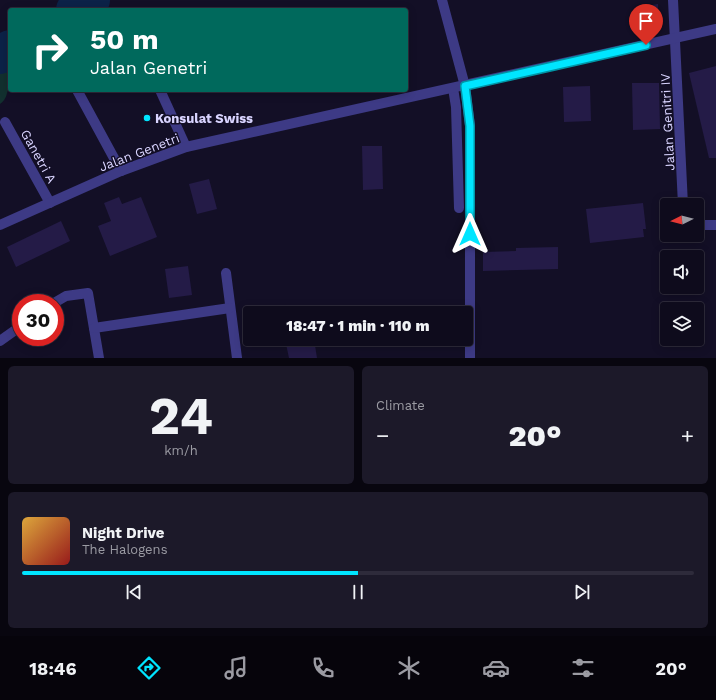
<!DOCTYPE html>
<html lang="en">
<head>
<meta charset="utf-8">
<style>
	:root { --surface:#0e0b1c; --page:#1c1929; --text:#f1f3f6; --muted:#9b9ba3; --line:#2e2b3b; --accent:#00e5ff }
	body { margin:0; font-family:"Work Sans",sans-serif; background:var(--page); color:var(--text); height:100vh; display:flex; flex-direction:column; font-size:15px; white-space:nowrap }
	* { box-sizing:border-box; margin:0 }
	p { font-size:13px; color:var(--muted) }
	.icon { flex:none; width:22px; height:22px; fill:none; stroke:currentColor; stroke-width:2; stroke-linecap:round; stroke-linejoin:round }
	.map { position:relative; height:358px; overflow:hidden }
	.sheet { display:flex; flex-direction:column; gap:8px; padding:8px; background:#08060f; flex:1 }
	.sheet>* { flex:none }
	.banner { position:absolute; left:8px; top:8px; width:400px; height:84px; border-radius:4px; box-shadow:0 2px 10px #0003,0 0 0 1px var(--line); background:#00695c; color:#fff; overflow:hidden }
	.needle { width:26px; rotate:264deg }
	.buttons { position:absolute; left:660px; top:198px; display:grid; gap:8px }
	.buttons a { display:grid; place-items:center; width:44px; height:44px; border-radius:4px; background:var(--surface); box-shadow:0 2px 10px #0003,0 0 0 1px var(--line); font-size:20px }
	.speed { position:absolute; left:12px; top:294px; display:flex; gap:8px; font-size:20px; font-weight:700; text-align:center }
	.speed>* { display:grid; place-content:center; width:52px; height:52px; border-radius:50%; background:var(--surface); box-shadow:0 2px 10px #0003,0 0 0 1px var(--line); line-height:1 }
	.speed .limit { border:6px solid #d22; background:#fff; color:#111 }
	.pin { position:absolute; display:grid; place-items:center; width:34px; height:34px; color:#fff; margin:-41px -17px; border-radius:50% 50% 50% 0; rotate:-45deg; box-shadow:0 0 4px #0007 }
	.pin .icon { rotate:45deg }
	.me { position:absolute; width:44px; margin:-22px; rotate:0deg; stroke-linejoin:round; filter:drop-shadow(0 0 3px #0008) }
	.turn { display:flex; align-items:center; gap:14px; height:84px; padding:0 16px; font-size:18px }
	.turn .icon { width:52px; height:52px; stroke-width:2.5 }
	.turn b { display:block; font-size:28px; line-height:34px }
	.big { font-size:30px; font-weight:800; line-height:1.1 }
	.sheet .widget { flex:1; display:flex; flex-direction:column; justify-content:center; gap:6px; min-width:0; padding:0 14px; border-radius:6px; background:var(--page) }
	.sheet .dial { align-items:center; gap:0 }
	.dial b { font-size:52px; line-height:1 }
	.song { display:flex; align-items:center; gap:12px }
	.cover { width:48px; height:48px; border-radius:6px; background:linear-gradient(135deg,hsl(40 70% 55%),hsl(0 70% 35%)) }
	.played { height:4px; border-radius:2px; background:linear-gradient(90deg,var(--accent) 50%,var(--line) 50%) }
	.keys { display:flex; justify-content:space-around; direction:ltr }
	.heat { display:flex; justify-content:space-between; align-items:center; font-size:22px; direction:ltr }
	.sheet .tiles { flex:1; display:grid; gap:8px; grid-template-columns:1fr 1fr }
	.widget:last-child { grid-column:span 2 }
	.trip { position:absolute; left:243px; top:306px; width:230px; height:40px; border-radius:4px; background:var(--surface); box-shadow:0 2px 10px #0003,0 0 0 1px var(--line); font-weight:800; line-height:40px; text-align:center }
	.menu { display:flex; height:64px; justify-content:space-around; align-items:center; background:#06040b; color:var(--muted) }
	.menu .icon { width:28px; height:28px }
	.menu .selected { color:var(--accent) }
	.menu b { font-size:18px; color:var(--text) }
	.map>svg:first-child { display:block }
</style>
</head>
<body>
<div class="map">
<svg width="716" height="358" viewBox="0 0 716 358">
	<rect width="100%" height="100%" fill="#130f26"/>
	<!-- green -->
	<path fill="#12302f" d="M 0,47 C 8,62 14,77 7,93 C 6,98 4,101 0,104 Z"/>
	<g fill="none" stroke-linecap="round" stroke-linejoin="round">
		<!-- river -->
		<g stroke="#0c2248" stroke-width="38">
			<polyline points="75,10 91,0"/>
			<polyline points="0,55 10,49"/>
		</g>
	</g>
	<!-- building -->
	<g fill="#241b47">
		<polygon points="658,4 658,28 638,32 634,8"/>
		<polygon points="716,66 716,158 709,158 689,73"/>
		<polygon points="632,83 659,83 660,129 633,130"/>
		<polygon points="590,86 591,121 564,122 563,87"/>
		<polygon points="362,146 382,146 383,189 363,190"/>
		<polygon points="209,179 217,209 197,214 189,184"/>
		<polygon points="119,197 122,204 141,197 157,237 110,256 98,226 111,221 104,203"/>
		<polygon points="643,203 646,229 643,229 644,237 590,243 586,209"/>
		<polygon points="61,221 70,241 16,267 7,247"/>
		<polygon points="558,247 558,269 483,271 483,252 516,251 516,248"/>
		<polygon points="188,266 192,295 169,298 165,269"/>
		<polygon points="285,339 314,339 317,358 289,358"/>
	</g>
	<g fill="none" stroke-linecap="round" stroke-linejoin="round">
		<!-- service -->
		<polyline stroke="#3d3a85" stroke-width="10" points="453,88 456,107 459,208"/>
		<!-- minor -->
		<g stroke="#3d3a85" stroke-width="10">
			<polyline points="442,0 465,86 470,126 470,358"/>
			<polyline points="673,0 683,205"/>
			<polyline points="77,90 121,171"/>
			<polyline points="160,90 186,147"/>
			<polyline points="5,122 50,203"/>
			<polyline points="0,225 121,171 186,147 716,29"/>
			<polyline points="697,225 716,225"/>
			<polyline points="226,273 237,358"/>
			<polyline points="54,303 66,296 88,293 99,358"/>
			<polyline points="94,328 230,308"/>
			<polyline points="0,341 21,326"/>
		</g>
	</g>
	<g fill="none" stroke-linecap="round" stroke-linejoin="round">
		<!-- route casing -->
		<g stroke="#0095a6" stroke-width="10">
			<polyline id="route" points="470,234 470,126 465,86 646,45"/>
		</g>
		<!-- route -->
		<use href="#route" stroke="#00e5ff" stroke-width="7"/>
	</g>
	<!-- markers -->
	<circle fill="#00e5ff" stroke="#130f26" stroke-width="1.5" cx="147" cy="118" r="4"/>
	<g text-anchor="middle" stroke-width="3" stroke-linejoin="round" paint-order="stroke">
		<!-- poi labels -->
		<g font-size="13" font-weight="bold" fill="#d9d4ff" stroke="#130f26" text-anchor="start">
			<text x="155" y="123">Konsulat Swiss</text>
		</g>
		<!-- street labels -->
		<g font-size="13" fill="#d9d4ff" stroke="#130f26">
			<text transform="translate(667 122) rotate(-93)" y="5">Jalan Genitri IV</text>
			<text transform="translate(139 152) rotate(-21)" y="5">Jalan Genetri</text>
			<text transform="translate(39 156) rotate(61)" y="5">Ganetri A</text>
		</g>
	</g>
</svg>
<div class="buttons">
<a><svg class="needle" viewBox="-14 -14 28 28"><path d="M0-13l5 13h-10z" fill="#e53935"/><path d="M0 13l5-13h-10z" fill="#9b9ba3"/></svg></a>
<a><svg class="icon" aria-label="sound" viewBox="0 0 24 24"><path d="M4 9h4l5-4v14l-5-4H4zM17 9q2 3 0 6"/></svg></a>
<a><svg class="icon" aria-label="layers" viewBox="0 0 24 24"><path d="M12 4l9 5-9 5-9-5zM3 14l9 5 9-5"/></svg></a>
</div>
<div class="speed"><div class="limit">30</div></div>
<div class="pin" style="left:646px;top:45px;background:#d93025"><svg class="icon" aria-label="arrive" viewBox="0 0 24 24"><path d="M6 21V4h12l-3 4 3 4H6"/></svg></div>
<svg class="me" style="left:470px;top:234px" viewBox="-20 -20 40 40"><path d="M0-17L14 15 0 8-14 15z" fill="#00e5ff" stroke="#fff" stroke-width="4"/></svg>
<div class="trip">18:47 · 1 min · 110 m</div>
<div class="banner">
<div class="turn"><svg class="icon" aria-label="right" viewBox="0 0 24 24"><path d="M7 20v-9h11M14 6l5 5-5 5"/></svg><div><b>50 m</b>Jalan Genetri</div></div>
</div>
</div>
<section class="sheet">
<div class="tiles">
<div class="widget dial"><b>24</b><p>km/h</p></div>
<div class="widget"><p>Climate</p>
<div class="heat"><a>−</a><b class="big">20°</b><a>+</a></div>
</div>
<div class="widget">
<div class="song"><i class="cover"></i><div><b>Night Drive</b><p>The Halogens</p></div></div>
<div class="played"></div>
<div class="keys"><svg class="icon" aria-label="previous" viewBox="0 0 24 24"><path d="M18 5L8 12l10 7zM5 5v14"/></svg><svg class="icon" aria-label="pause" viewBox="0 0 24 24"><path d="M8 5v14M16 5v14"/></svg><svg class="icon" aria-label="next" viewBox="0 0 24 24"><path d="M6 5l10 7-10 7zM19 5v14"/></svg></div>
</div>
</div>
</section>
<nav class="menu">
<b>18:46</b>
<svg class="icon selected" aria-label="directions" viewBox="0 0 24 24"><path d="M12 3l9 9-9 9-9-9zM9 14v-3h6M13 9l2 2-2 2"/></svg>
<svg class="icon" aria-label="music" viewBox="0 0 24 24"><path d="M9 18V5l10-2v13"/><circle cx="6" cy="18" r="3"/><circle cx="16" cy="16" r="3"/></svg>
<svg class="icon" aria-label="phone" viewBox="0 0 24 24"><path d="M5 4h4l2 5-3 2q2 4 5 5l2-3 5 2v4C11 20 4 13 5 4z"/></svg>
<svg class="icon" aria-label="climate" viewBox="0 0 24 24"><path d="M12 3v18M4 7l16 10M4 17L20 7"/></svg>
<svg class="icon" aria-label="car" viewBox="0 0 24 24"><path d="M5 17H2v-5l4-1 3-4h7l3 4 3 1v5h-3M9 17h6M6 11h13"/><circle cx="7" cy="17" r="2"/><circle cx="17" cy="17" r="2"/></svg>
<svg class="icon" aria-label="filters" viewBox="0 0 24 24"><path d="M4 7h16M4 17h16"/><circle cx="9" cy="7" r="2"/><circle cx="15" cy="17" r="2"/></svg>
<b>20°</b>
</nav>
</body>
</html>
